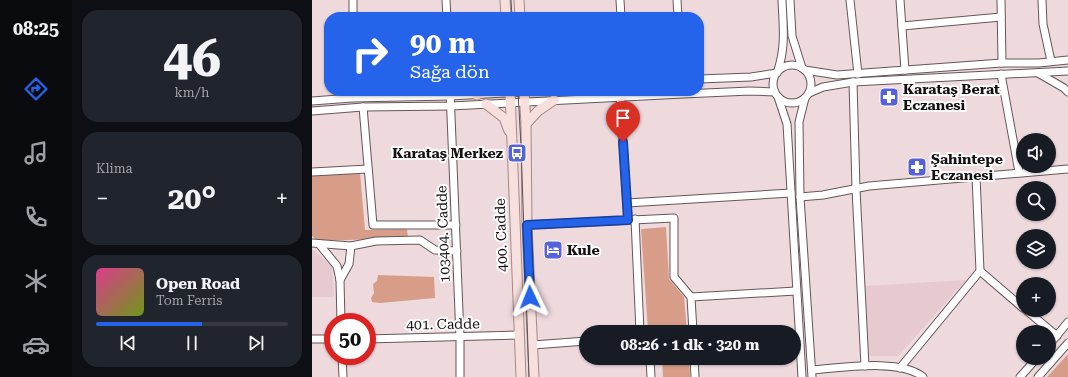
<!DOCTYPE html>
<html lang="tr">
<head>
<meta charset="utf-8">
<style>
	:root { --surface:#171b24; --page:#20242c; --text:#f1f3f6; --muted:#9ea1a6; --line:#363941; --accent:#2563eb }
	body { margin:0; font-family:"Roboto Serif",serif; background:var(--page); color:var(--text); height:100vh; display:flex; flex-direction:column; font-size:15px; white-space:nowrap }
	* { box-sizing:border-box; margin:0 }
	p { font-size:13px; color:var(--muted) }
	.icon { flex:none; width:22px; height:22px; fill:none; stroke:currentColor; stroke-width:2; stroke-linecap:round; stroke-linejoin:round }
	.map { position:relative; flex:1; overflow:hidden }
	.panel { display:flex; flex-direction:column; gap:10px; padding:10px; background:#0d0f14; width:240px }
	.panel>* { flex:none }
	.top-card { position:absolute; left:12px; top:12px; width:380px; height:84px; border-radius:16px; box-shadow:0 1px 3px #0004; background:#2563eb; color:#fff; overflow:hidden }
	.buttons { position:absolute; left:704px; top:133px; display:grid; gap:8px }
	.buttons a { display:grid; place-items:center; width:40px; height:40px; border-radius:50%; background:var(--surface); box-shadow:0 1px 3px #0004; font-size:20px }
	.speed { position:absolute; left:12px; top:313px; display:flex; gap:8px; font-size:20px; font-weight:700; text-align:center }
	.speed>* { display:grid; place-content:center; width:52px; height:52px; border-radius:50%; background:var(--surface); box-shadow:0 1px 3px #0004; line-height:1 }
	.speed .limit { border:6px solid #d22; background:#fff; color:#111 }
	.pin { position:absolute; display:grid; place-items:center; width:34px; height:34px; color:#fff; margin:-41px -17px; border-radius:50% 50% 50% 0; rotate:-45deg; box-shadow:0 0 4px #0007 }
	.pin .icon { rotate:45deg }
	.me { position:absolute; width:44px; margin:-22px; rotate:358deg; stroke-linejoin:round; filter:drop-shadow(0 0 3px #0008) }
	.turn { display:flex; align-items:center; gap:14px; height:84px; padding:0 20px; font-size:18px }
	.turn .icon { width:52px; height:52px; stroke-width:2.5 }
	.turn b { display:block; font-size:28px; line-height:34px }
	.big { font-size:30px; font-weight:700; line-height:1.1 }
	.panel .widget { flex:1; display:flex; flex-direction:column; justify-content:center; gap:6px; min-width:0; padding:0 14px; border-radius:16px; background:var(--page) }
	.panel .dial { align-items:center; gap:0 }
	.dial b { font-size:52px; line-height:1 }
	.song { display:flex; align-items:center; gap:12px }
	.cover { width:48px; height:48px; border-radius:6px; background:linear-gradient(135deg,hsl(330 70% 55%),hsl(80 70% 35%)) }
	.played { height:4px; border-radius:2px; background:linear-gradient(90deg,var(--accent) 55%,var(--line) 55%) }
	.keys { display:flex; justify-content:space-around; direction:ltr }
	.heat { display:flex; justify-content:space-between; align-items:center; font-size:22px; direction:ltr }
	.trip { position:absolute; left:267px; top:325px; width:222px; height:40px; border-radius:20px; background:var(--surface); box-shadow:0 1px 3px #0004; font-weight:700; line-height:40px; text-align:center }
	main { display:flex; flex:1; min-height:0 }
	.dock { display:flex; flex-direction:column; width:72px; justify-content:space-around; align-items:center; background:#090b0e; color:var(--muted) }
	.dock .icon { width:28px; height:28px }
	.dock .on { color:var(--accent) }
	.dock b { font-size:18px; color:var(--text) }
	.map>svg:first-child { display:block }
</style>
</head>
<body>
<main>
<nav class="dock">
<b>08:25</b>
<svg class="icon on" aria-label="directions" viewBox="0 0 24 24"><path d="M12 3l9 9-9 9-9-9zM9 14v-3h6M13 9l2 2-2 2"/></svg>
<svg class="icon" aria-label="music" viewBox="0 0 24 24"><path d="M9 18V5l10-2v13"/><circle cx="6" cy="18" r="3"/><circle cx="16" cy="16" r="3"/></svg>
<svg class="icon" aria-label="phone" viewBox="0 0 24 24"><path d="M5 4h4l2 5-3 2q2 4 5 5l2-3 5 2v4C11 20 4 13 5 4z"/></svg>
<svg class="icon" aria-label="climate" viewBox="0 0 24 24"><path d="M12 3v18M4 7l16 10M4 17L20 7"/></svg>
<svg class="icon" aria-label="car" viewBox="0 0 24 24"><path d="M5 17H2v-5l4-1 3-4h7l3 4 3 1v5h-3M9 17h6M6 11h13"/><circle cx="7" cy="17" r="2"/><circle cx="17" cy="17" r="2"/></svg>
</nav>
<section class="panel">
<div class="widget dial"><b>46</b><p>km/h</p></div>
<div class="widget"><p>Klima</p>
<div class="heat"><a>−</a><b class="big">20°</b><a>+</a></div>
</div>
<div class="widget">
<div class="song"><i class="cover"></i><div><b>Open Road</b><p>Tom Ferris</p></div></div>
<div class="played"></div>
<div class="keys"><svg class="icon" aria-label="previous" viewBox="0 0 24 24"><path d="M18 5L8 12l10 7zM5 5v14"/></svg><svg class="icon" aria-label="pause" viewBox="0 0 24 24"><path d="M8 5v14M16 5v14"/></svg><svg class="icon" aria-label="next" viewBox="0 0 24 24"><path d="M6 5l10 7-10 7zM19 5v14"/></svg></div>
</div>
</section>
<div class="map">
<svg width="756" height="377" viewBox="0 0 756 377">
	<rect width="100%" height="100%" fill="#eed9dd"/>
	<!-- built -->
	<g fill="#e7cacf">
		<polygon points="0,249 20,266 22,297 0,297"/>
		<polygon points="654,280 586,356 558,356 555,352 553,286"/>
	</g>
	<!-- green -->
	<g fill="#d79d88">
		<polygon points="48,173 53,230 95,229 96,238 6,241 0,236 0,175"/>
		<polygon points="354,227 357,279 372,297 375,332 338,332 336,330 329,229"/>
		<polygon points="66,275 122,277 123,298 68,303 60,302 59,298 62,293 61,284 65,281"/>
		<polygon points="756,354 756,377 735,377"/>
		<polygon points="350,358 377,358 378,377 351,377"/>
	</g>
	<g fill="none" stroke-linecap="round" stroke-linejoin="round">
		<!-- minor casing -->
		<g stroke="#675659" stroke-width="9">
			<g id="minor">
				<polyline points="134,0 135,17"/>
				<polyline points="308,0 309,17"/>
				<polyline points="365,0 366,17"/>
				<polyline points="478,0 480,36 490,68"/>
				<polyline points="538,0 546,74"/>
				<polyline points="588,0 593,70"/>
				<polyline points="689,0 690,63"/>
				<polyline points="730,0 731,24 739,61"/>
				<polyline points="41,17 41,0"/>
				<polyline points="590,26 689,17"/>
				<circle cx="480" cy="84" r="19"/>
				<path d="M 466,70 C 474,46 471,25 470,0"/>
				<polyline points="493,70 525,75 690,63 727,63 756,60"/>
				<polyline points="726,73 752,88 756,92"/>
				<polyline points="689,74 707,172"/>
				<polyline points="387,79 439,77 465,73"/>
				<polyline points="541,82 544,189 553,366"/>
				<polyline points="138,91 148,337 148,377"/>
				<polyline points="497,93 511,87 541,82 756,71"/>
				<polyline points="308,96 316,219"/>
				<polyline points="466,97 475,124 490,377"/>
				<polyline points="493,98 487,122 488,197 500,377"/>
				<polyline points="0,101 40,98 138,96 227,91"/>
				<polyline points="51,107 61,225 144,225"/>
				<polyline points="0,111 51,107 139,106 371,94 438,91 463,92"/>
				<polyline points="0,172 56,169"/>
				<polyline points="488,197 511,195 557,186 756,169"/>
				<polyline points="315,203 479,193"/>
				<polyline points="323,219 328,332"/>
				<polyline points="215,225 362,218 362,277 379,297 381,332"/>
				<polyline points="0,243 39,246"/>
				<polyline points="7,244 25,266 28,280"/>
				<polyline points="668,271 711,308"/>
				<polyline points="379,297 484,291"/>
				<polyline points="714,310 745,336"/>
				<polyline points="29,322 28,280 37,264 39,246 64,241 108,240 123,250 145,251"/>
				<polyline points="0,339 21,339"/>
				<polyline points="55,339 207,335"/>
				<polyline points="221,345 274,341"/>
				<polyline points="737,345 756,322"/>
				<polyline points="30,356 31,377"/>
				<polyline points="338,358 339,377"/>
				<polyline points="382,358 383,377"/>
				<polyline points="588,368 668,271 664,176"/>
				<path d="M 500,370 C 528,368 589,358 611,377"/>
				<polyline points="708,377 725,358"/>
				<polyline points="726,377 756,343"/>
			</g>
		</g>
		<!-- major casing -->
		<g stroke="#a58987" stroke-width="11">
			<g id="major">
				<polyline points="193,0 194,17"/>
				<polyline points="207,0 208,17"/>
				<polyline points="198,91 209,377"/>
				<polyline points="212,91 214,124 215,225 222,377"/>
				<polyline points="165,95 171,91"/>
				<polyline points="174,104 192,118 197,131"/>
				<polyline points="214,124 226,111 242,100"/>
			</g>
		</g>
		<!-- minor -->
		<use href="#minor" stroke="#fff" stroke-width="7"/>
		<!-- major -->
		<use href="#major" stroke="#f7dfdd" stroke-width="9"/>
		<!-- tram -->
		<g stroke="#5c5153" stroke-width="1">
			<polyline points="199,0 200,17"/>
			<polyline points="206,91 209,146 217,377"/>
		</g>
	</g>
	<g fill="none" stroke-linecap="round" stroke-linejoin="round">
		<!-- route casing -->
		<g stroke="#184099" stroke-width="10">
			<polyline id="route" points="218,297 215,225 316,220 311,142"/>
		</g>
		<!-- route -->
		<use href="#route" stroke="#2563eb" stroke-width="7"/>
	</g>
	<!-- icons -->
	<defs>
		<g id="pharmacy-square" transform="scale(1)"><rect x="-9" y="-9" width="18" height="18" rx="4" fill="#5662d9" stroke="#fff"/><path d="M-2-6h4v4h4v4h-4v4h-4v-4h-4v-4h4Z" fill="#fff"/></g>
		<g id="bus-square" transform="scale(1)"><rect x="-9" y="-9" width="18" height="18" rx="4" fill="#5662d9" stroke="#fff"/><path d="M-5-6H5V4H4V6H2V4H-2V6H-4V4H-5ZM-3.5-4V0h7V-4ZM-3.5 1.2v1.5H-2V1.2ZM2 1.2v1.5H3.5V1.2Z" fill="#fff"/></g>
		<g id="hotel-square" transform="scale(1)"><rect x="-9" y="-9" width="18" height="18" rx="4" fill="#5662d9" stroke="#fff"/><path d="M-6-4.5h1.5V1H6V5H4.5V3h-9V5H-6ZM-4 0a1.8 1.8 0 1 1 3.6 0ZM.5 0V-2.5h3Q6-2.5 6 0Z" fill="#fff"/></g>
	</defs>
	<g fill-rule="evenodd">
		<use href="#pharmacy-square" x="577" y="97"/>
		<use href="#bus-square" x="205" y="153"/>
		<use href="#pharmacy-square" x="605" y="167"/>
		<use href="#hotel-square" x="241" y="250"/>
	</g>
	<g text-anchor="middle" stroke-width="4" stroke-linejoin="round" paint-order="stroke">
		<!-- poi labels -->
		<g font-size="14" font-weight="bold" fill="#171112" stroke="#fff" text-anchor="start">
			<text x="591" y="94">Karataş Berat<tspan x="591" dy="16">Eczanesi</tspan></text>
			<text x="191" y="158" text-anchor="end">Karataş Merkez</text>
			<text x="619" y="164">Şahintepe<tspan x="619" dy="16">Eczanesi</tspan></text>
			<text x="255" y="255">Kule</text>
		</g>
		<!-- street labels -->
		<g font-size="14" fill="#171112" stroke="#fff">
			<text transform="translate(131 234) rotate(-92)" y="5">103404. Cadde</text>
			<text transform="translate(189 235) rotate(-92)" y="5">400. Cadde</text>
			<text transform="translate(131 324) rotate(-1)" y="5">401. Cadde</text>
		</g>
	</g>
</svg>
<div class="buttons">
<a><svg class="icon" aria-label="sound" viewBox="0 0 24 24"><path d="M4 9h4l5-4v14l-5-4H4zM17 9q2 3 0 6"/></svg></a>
<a><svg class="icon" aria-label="search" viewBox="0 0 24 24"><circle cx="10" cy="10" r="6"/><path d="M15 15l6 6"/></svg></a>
<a><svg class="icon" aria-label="layers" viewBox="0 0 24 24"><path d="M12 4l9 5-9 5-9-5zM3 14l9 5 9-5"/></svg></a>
<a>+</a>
<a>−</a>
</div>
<div class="speed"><div class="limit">50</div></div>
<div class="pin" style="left:311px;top:142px;background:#d93025"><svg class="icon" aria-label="arrive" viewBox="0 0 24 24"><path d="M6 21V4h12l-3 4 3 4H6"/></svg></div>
<svg class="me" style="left:218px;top:297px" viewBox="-20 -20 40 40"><path d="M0-17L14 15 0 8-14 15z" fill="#2563eb" stroke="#fff" stroke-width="4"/></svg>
<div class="trip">08:26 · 1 dk · 320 m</div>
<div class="top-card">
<div class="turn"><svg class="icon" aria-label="right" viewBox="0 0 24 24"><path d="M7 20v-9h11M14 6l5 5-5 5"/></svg><div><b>90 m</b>Sağa dön</div></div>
</div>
</div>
</main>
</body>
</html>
